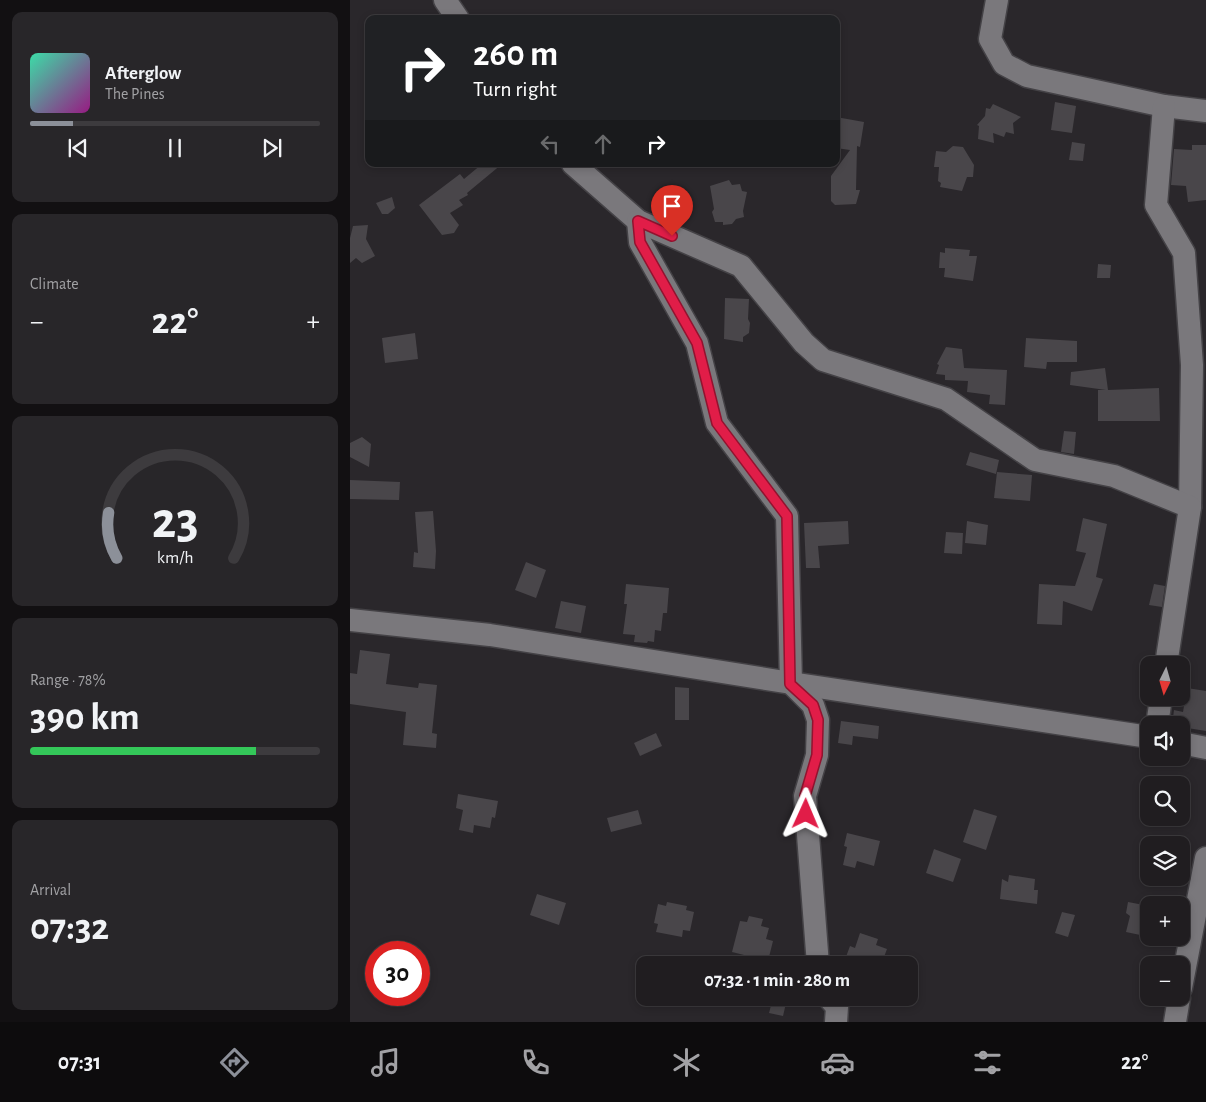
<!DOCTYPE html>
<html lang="en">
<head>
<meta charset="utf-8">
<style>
	:root { --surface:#201d20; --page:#282629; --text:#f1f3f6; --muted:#a2a2a5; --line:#3d3b3e; --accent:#8c9099 }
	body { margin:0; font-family:"Alegreya Sans",sans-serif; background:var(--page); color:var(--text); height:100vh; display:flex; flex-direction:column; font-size:19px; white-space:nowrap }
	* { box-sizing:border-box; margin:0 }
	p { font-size:16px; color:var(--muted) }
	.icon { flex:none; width:28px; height:28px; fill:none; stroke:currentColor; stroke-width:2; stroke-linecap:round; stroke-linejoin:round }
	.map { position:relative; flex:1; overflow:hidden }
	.sheet { display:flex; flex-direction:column; gap:12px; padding:12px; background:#121012; width:350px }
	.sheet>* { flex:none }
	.hud { position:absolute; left:15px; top:15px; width:475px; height:152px; border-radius:10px; box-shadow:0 2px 8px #0003,0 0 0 1px var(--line); background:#202124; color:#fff; overflow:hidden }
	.needle { width:32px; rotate:185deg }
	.buttons { position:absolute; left:790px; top:656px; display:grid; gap:10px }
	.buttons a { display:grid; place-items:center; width:50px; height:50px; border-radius:10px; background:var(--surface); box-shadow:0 2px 8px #0003,0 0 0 1px var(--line); font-size:25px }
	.speed { position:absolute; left:15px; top:941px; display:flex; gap:10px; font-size:25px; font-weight:700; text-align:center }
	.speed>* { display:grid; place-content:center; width:65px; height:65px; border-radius:50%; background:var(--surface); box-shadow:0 2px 8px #0003,0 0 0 1px var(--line); line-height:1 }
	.speed .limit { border:8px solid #d22; background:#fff; color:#111 }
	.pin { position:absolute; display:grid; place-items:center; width:42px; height:42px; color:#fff; margin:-51px -21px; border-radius:50% 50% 50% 0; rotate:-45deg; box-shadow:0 0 5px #0007 }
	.pin .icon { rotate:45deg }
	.me { position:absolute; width:55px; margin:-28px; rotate:1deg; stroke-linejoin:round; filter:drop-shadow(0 0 4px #0008) }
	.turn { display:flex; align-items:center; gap:18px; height:105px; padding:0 25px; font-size:22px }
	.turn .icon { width:65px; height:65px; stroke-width:2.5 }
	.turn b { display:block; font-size:35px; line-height:42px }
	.lanes { display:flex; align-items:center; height:48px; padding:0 25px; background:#0003; justify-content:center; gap:25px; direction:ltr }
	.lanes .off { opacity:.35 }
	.big { font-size:38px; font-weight:600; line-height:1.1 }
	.sheet .card { flex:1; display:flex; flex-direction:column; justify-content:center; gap:8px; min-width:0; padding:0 18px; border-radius:10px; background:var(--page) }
	.sheet .dial { align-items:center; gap:0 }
	.dial svg { height:130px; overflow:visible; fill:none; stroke:var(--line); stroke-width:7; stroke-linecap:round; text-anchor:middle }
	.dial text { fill:var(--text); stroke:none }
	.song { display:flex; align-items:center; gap:15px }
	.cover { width:60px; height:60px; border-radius:8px; background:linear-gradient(135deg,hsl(160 70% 55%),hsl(310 70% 35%)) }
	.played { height:5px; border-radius:2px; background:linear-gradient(90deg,var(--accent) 15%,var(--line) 15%) }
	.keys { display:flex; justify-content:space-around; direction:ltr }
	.heat { display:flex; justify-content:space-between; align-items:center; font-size:28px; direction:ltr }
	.charge { height:8px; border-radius:4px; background:linear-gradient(90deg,#34c759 78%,var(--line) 0) }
	.trip { position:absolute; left:286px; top:956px; width:282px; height:50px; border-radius:10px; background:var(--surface); box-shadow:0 2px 8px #0003,0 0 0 1px var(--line); font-weight:600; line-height:50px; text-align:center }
	.tabs { display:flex; height:80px; justify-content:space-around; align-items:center; background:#0d0c0d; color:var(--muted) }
	.tabs .icon { width:35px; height:35px }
	.tabs .on { color:var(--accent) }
	.tabs b { font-size:22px; color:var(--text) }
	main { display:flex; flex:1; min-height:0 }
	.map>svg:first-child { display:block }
</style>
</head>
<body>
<main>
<section class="sheet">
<div class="card">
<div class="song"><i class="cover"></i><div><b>Afterglow</b><p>The Pines</p></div></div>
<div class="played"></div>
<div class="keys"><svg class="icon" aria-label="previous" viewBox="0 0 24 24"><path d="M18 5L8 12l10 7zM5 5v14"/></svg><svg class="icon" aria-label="pause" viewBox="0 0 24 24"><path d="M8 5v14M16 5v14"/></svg><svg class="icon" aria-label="next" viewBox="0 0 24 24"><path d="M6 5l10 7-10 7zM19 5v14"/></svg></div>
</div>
<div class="card"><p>Climate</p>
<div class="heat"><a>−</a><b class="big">22°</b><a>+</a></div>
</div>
<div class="card dial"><svg viewBox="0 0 100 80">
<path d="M14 69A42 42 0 1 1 86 69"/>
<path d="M14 69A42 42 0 0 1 9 41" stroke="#8c9099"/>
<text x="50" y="56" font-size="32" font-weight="700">23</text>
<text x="50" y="72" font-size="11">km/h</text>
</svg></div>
<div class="card"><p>Range · 78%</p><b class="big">390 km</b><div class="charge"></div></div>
<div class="card"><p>Arrival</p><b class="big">07:32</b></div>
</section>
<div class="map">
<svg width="856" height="1022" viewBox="0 0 856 1022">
	<rect width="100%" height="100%" fill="#2a272b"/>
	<!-- building -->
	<g fill="#49464a">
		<polygon points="705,102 726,106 722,133 701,130"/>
		<polygon points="643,104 671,117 663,123 664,134 656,132 654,137 643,133 644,143 628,139 629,126 627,125 635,116 636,108 640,109"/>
		<polygon points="486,117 514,122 510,147 507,146 506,190 510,190 506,204 485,205 481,201 481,176 500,150 486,148"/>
		<polygon points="722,142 735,144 733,161 719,160"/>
		<polygon points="842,145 856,145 856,200 838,202 836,186 821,185 824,149 842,150"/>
		<polygon points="603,146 613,147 624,165 623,177 617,177 612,191 590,187 591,183 588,181 589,167 584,167 586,151 596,152"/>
		<polygon points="132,164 152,164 117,193 118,195 109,200 113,205 100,213 109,225 104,233 92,235 69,205 110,174 114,179"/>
		<polygon points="379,180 382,185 390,184 392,191 397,192 393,211 394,217 386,219 382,224 373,225 373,222 365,222 362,212 364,209 360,186"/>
		<polygon points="42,197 45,208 38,214 32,214 26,203"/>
		<polygon points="18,225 16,239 25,256 12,263 6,258 0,263 0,238 3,226"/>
		<polygon points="595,248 620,250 619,256 627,256 623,281 594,277 595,268 589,268 590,252 595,253"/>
		<polygon points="748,264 761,265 760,278 747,278"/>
		<polygon points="375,298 399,299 398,319 400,323 399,333 393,337 393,342 374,339"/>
		<polygon points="65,333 68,359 35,363 32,338"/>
		<polygon points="676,338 727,341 727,362 697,362 696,369 674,367"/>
		<polygon points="596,347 612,349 614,368 657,370 655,405 639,404 640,395 617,392 618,381 595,380 595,375 586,374 589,365 587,364"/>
		<polygon points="755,368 758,390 809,388 810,421 748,421 748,390 756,390 720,385 721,372"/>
		<polygon points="714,431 726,432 724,454 711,452"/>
		<polygon points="12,437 21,444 19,467 0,457 0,443"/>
		<polygon points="620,452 649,460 646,474 616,465"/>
		<polygon points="647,472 682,475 680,501 644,498"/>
		<polygon points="0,480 50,482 49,500 0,499"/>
		<polygon points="83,511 86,551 85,569 63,567 64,552 68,553 65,512"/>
		<polygon points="733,518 757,524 746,577 753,579 742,611 713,601 712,625 687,624 689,584 725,586 736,553 726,551"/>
		<polygon points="498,521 499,544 468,546 470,568 456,568 454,523"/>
		<polygon points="617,521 638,525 636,545 615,543"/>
		<polygon points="596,532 613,533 612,554 594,553"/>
		<polygon points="176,562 196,570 186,598 165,590"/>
		<polygon points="276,584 319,588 317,613 313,613 311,631 305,630 304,642 298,641 297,643 284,642 285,635 273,634 277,604 274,604"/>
		<polygon points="804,584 815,586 812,607 799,605"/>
		<polygon points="211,601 236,606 231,633 205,628"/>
		<polygon points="10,650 40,654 36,684 68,688 69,683 87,685 82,733 87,734 86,748 53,745 56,712 0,704 0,673 7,674"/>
		<polygon points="325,687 339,688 339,720 325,720"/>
		<polygon points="837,688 856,691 856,731 831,727 831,725 822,725 824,710 833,712"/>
		<polygon points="491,721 529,726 528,739 503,736 502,745 488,743"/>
		<polygon points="306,733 312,746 290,756 284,743"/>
		<polygon points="108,794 148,801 145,818 142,817 140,828 124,825 123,833 109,830 113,810 106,808"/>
		<polygon points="624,809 647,816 636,850 613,842"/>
		<polygon points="288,810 292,824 261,832 257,818"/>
		<polygon points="497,833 530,841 524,866 507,861 505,868 493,865 497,847 494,846"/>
		<polygon points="584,849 611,859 603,882 576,873"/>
		<polygon points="659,875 685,879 684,890 688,890 687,904 650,899 652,879 658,882"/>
		<polygon points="187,894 216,903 209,925 180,915"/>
		<polygon points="317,902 337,906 336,910 344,912 340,931 333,930 332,937 306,932 308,924 304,923 308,904 316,906"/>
		<polygon points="778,902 799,906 799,932 796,932 795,936 776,932 780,916 776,913"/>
		<polygon points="712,912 725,915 718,937 705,933"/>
		<polygon points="399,916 413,919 411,926 419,928 416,939 423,941 418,961 382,952 390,921 397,922"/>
		<polygon points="510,933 528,939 526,945 537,949 531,965 493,965 500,946 505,948"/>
		<polygon points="423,998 437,999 433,1016 419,1013"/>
	</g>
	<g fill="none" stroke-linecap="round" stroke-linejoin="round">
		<!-- minor casing -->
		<g stroke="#444246" stroke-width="25">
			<g id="minor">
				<polyline points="95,0 108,19"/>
				<polyline points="647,0 640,39 654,64 677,76 814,106 856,111"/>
				<polyline points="814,106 806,205 834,253 842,365 840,507"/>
				<polyline points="223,164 288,221 391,266 454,343 473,360 596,399 685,460 764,476 840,507 816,665"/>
				<polyline points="288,221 290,242 347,343 367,423 437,516 441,683 463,705 468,720 467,755 455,796 468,965"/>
				<polyline points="0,620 140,635 441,683 799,737"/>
				<polyline points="807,725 811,698"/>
				<polyline points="831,743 856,748"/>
				<polyline points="831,988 856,858"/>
				<polyline points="479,998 487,1007 486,1022"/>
				<polyline points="825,1022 829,998"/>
			</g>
		</g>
		<!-- minor -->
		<use href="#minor" stroke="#7a787c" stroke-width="22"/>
	</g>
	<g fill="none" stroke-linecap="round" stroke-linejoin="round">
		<!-- route casing -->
		<g stroke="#92132f" stroke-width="12">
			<polyline id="route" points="322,236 288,221 290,242 347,343 367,423 437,516 440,684 463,705 468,720 467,755 455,796 456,814"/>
		</g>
		<!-- route -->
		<use href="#route" stroke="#e11d48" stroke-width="9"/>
	</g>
</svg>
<div class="buttons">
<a><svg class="needle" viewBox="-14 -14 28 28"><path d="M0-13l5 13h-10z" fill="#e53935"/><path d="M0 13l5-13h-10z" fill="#a2a2a5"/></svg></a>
<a><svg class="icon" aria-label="sound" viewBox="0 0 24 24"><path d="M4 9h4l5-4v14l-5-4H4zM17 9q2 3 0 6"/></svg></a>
<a><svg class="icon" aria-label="search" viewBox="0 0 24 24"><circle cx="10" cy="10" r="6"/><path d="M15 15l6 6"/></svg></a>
<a><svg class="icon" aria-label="layers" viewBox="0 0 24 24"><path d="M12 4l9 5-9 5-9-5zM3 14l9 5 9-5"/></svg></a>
<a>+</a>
<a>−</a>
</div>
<div class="speed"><div class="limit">30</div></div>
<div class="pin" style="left:322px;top:236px;background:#d93025"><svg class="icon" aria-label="arrive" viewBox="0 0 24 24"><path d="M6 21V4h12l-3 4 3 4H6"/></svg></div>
<svg class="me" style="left:456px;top:814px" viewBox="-20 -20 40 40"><path d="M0-17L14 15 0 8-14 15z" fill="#e11d48" stroke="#fff" stroke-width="4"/></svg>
<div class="trip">07:32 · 1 min · 280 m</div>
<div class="hud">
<div class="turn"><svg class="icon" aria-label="right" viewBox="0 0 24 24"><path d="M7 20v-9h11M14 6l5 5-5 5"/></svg><div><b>260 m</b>Turn right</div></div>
<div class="lanes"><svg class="icon off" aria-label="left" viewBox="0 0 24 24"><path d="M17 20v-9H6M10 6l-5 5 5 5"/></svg><svg class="icon off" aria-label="ahead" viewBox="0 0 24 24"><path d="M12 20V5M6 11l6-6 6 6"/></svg><svg class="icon" aria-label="right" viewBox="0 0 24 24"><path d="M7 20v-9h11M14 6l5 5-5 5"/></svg></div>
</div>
</div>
</main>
<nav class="tabs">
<b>07:31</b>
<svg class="icon on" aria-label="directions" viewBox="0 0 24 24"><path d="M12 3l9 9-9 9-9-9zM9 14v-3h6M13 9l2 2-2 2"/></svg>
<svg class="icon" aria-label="music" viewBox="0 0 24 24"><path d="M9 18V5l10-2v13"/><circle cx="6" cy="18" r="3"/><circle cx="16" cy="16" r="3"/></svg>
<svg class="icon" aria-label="phone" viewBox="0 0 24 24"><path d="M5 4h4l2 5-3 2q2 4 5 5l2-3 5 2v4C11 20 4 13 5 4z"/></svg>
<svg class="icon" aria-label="climate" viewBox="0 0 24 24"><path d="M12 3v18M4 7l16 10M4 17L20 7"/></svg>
<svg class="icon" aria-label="car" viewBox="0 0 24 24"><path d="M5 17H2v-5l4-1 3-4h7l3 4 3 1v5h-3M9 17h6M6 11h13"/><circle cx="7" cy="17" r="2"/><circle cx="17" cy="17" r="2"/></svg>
<svg class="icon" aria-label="filters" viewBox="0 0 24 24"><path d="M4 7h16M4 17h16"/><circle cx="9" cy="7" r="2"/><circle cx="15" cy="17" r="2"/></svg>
<b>22°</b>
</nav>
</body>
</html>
